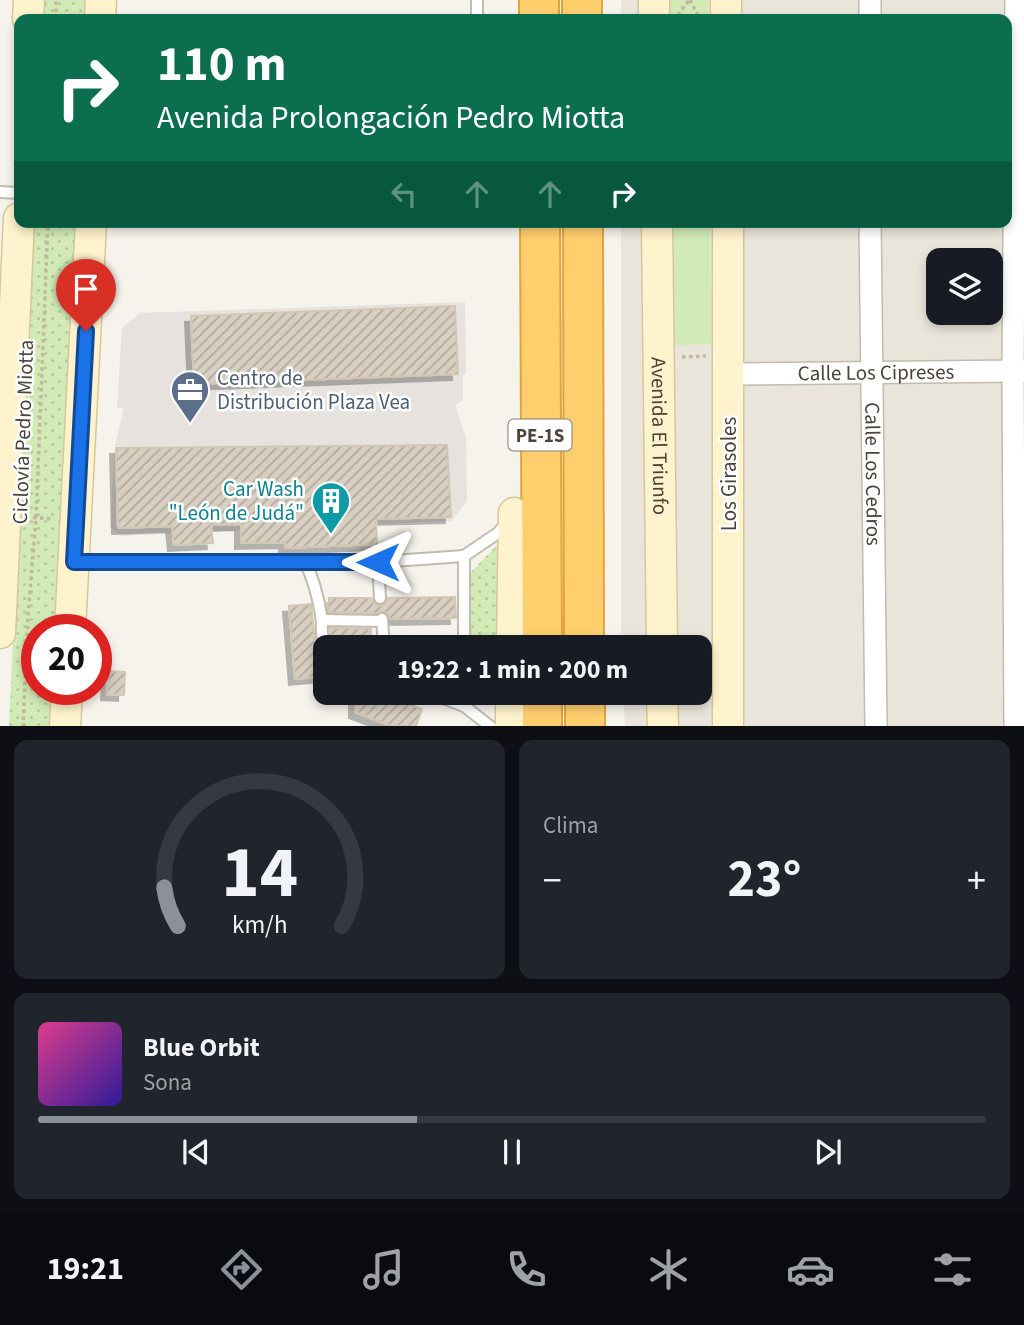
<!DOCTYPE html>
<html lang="es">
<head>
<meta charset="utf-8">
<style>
	:root { --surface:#171b24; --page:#20242c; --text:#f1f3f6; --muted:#9ea1a6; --line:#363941; --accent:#8c9099 }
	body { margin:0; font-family:"Source Sans 3",sans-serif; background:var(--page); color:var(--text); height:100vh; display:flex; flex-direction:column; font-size:26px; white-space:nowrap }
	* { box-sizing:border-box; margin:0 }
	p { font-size:23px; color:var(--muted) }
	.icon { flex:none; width:38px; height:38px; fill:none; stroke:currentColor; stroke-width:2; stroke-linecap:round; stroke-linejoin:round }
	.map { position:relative; height:726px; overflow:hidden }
	.sheet { display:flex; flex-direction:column; gap:14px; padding:14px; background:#0d0f14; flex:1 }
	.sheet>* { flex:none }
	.hud { position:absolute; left:14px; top:14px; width:998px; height:214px; border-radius:14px; box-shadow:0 4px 10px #0003; background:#0b6e4f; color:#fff; overflow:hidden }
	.buttons { position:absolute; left:926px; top:248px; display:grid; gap:14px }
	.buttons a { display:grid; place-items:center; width:77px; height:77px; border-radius:14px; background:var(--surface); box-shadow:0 4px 10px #0003; font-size:35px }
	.speed { position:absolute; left:21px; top:614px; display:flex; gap:14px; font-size:35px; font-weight:700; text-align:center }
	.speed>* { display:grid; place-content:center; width:91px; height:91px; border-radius:50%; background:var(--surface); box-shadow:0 4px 10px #0003; line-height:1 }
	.speed .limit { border:10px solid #d22; background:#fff; color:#111 }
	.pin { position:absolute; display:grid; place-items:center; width:60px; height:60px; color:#fff; margin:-72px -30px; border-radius:50% 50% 50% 0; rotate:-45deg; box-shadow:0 0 7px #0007 }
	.pin .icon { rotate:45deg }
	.me { position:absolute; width:77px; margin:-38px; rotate:270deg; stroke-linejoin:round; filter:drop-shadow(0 0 5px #0008) }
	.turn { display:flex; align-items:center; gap:24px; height:147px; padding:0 28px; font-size:32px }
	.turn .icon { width:91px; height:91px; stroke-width:2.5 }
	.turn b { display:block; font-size:49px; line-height:60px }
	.lanes { display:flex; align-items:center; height:66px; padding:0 28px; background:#0003; justify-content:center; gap:35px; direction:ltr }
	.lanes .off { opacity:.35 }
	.big { font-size:52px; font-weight:700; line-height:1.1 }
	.sheet .tile { flex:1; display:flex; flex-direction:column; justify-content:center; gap:10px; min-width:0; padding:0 24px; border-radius:14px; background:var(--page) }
	.sheet .dial { align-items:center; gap:0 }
	.dial svg { height:182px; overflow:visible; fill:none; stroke:var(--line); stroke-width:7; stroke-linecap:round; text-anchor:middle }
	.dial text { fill:var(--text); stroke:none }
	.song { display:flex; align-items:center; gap:21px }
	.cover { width:84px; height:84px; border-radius:10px; background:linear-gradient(135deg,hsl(330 70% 55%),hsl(250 70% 35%)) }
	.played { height:7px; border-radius:4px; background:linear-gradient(90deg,var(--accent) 40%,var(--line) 40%) }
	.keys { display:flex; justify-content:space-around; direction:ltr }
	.heat { display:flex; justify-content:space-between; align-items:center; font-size:38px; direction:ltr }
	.sheet .tiles { flex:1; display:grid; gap:14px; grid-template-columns:1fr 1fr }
	.tile:last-child { grid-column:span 2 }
	.trip { position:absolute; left:313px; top:635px; width:399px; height:70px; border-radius:14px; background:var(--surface); box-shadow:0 4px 10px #0003; font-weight:700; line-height:70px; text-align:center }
	.tab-bar { display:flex; height:112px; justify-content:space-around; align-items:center; background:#090b0e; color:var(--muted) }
	.tab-bar .icon { width:49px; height:49px }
	.tab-bar .on { color:var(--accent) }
	.tab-bar b { font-size:32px; color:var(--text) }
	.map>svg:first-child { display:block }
</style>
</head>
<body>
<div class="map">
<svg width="1024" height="727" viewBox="0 0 1024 727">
	<defs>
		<pattern id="grass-dots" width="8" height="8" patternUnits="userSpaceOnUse" patternTransform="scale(1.75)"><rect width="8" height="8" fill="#d2eab5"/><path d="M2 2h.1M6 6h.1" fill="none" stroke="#b6ca9c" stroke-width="1.8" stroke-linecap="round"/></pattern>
		<pattern id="building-hatch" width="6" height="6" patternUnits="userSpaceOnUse" patternTransform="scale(1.75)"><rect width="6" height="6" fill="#d8cfc1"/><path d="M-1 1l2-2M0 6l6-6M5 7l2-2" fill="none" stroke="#b1aa9e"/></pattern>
		<filter id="shadow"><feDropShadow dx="-6" dy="6" stdDeviation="0" flood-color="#0004"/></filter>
	</defs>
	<rect width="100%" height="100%" fill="#f6f3ec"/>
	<!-- residential -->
	<path fill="#eae5da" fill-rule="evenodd" d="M 621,0 L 1024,0 L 1024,726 L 625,726 L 623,693 L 700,693 L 700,648 L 621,648 L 621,222 L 1006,222 L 1006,19 L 621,19 ZM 938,261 L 990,261 L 990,313 L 938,313 Z"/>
	<!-- industrial -->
	<polygon fill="#e6e2dd" points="465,302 466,374 463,375 463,400 455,405 466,438 467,501 452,521 122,536 110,527 115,445 124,408 117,408 122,328 140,313"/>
	<!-- grass -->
	<g fill="url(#grass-dots)">
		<polygon points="42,0 88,0 87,19 41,19"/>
		<polygon points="32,222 76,222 55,630 37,630 37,690 52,690 50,726 9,727"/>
		<polygon points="502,540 503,647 470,647 470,573"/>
	</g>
	<!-- park -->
	<g fill="#d2eab5">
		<rect x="662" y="0" width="46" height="19"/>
		<polygon points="661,222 710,222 711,344 663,346"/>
	</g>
	<!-- building -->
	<g fill="url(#building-hatch)" stroke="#d3c7b4" stroke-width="2" filter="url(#shadow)">
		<polygon points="455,306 458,374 194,384 191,316"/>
		<polygon points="447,445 451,517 376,519 377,544 285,548 285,542 241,543 241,524 211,525 213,543 174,545 172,526 118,528 116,448"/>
		<polygon points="455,597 456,618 390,619 388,614 382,611 377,613 329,612 327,603 329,603 329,598 371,598 374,603 380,606 385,604 388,598"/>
		<polygon points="311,604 315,642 319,651 324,655 326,676 295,679 289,606"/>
		<polygon points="330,628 371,629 371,648 334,648"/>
		<polygon points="108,671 125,672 124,695 107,694"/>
		<polygon points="355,693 380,693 422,709 416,726 392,726 355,712"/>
	</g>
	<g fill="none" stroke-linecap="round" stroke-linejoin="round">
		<!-- lane casing -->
		<g stroke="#c2bbae" stroke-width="14">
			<g id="lane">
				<polyline points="477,19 477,0"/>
				<polyline points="0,192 19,193"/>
				<polyline points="75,562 378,562 464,556"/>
				<path d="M 305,562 C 314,580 318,596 321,615 C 323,627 320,638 326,648"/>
				<polyline points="378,562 380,598"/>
				<polyline points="382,619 384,648"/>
				<polyline points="322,620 382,621"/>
				<polyline points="464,648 464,556 498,533 508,521"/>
				<polyline points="430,693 464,706"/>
				<polyline points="464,693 464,706 491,727"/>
			</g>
		</g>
		<!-- street casing -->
		<g stroke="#c2bbae" stroke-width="24">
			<g id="street">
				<polyline points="870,0 870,19"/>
				<path id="s1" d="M 870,222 L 876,727"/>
				<path id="s2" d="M 729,374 L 1024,371"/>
				<polyline points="1015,727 1013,371 1016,0"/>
			</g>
		</g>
		<!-- secondary casing -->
		<g stroke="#d6c79b" stroke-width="33">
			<g id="secondary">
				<polyline points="654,0 654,19"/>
				<polyline points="726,0 726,19"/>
				<polyline points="28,19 29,0"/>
				<polyline points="100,19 101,0"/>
				<path id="s3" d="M 657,222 L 662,648"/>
				<polyline points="728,222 728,727"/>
				<polyline points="70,630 91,222"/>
				<polyline points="0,633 19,218"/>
				<polyline points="512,648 514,513"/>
				<polyline points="662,693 663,727"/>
				<polyline points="65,727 67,690"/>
				<polyline points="511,727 511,693"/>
			</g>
		</g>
		<!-- highway casing -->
		<g stroke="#e0a43c" stroke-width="42">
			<g id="highway">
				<polyline points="539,0 539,19"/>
				<polyline points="582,0 582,19"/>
				<polyline points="540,222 542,648"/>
				<polyline points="583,222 584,648"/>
				<polyline points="542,693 542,727"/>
				<polyline points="585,693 585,727"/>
			</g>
		</g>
		<!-- path -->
		<g stroke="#c4b79f" stroke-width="3.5" stroke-dasharray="3.5 3.5" stroke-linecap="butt">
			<polyline points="690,0 700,19"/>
			<polyline points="678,15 689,0"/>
			<polyline points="56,19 56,0"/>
			<polyline points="682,357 706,356"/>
			<polyline points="26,517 54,519"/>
			<polyline points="23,727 28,615 36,518 48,222"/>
		</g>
		<!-- lane -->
		<use href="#lane" stroke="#fff" stroke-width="10"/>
		<!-- street -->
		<use href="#street" stroke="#fff" stroke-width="21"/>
		<!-- secondary -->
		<use href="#secondary" stroke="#fff3cd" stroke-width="30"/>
		<!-- highway -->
		<use href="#highway" stroke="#ffcf6e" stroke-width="38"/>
	</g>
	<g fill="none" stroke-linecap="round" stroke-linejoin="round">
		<!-- route casing -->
		<g stroke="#114b97" stroke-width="18">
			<polyline id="route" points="86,331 74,562 378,562"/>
		</g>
		<!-- route -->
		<use href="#route" stroke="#1a73e8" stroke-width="12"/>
	</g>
	<!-- icons -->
	<defs>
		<g id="office-pin" transform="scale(2.0125)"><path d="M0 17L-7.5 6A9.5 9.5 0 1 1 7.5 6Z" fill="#5c6f8a" stroke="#fff"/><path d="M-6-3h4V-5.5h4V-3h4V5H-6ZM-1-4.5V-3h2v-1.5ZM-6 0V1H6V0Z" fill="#fff"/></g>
		<g id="building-pin" transform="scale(2.0125)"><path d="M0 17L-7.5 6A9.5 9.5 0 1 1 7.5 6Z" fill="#0f9aa8" stroke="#fff"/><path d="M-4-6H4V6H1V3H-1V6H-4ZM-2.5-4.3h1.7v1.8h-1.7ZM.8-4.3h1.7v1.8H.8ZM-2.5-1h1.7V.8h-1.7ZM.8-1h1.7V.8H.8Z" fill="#fff"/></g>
	</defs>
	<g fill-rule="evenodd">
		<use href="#office-pin" x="190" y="390"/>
		<use href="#building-pin" x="331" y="501"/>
	</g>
	<g text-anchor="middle" stroke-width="5" stroke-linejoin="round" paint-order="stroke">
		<!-- shield labels -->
		<rect fill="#fff" stroke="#817c74" stroke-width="2" x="508.5" y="419.5" width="63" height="31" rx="5"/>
		<g font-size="19" font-weight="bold" fill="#4b4439">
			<text x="540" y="442">PE-1S</text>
		</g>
		<!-- street labels -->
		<g font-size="21" fill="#4b4439" stroke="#fff">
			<text dy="7" stroke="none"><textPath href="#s2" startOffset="147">Calle Los Cipreses</textPath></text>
			<text transform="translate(23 432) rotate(-88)" y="7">Ciclovía Pedro Miotta</text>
			<text dy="7" stroke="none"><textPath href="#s3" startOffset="214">Avenida El Triunfo</textPath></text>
			<text transform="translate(729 474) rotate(-90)" y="7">Los Girasoles</text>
			<text dy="7" stroke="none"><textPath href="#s1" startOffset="252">Calle Los Cedros</textPath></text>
		</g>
		<!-- service labels -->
		<g font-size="21" fill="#4e5e75" stroke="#fff" text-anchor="start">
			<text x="217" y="385">Centro de<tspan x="217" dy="24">Distribución Plaza Vea</tspan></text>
		</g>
		<!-- culture labels -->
		<g font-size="21" fill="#0d838f" stroke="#fff" text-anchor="end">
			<text x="304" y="496">Car Wash<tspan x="304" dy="24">"León de Judá"</tspan></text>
		</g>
	</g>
</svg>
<div class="buttons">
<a><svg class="icon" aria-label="layers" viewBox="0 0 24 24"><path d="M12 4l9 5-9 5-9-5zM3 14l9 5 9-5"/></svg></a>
</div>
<div class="speed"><div class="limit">20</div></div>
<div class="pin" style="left:86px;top:331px;background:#d93025"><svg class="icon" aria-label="arrive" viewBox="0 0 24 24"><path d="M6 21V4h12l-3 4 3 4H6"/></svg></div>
<svg class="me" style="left:378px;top:562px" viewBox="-20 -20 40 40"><path d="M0-17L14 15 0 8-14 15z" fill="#1a73e8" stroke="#fff" stroke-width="4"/></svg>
<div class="trip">19:22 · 1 min · 200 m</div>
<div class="hud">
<div class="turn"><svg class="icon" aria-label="right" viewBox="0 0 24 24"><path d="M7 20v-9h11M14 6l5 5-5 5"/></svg><div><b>110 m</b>Avenida Prolongación Pedro Miotta</div></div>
<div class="lanes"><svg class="icon off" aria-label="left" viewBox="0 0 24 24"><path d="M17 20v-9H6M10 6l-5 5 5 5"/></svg><svg class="icon off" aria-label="ahead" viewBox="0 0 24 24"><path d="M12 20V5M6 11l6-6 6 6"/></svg><svg class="icon off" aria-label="ahead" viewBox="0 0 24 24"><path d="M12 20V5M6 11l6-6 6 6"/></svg><svg class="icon" aria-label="right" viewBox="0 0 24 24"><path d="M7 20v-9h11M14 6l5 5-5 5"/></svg></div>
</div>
</div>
<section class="sheet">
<div class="tiles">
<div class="tile dial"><svg viewBox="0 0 100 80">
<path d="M14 69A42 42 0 1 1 86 69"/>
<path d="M14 69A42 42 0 0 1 8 52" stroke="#8c9099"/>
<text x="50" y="56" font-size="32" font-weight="700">14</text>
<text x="50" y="72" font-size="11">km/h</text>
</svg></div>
<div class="tile"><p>Clima</p>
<div class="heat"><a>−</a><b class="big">23°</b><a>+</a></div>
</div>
<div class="tile">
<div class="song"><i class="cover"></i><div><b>Blue Orbit</b><p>Sona</p></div></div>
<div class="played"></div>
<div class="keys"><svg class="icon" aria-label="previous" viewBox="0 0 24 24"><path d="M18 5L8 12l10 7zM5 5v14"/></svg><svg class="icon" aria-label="pause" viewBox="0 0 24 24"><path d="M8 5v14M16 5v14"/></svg><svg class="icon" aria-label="next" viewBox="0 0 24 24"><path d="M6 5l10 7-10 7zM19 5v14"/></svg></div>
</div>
</div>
</section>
<nav class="tab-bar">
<b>19:21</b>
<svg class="icon on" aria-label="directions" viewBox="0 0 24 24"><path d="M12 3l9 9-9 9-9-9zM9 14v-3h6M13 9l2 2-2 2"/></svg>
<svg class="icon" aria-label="music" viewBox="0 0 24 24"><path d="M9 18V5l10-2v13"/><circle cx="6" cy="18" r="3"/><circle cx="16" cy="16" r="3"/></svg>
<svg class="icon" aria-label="phone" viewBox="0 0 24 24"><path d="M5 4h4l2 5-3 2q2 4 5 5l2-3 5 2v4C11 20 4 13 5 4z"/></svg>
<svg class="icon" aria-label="climate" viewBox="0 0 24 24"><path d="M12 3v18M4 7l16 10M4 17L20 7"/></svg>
<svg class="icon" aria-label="car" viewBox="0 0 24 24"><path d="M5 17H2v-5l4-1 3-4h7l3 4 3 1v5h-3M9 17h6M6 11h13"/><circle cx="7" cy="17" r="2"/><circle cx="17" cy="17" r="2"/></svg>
<svg class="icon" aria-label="filters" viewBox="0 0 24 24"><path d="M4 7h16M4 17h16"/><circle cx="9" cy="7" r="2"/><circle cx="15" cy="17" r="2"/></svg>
</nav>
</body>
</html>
